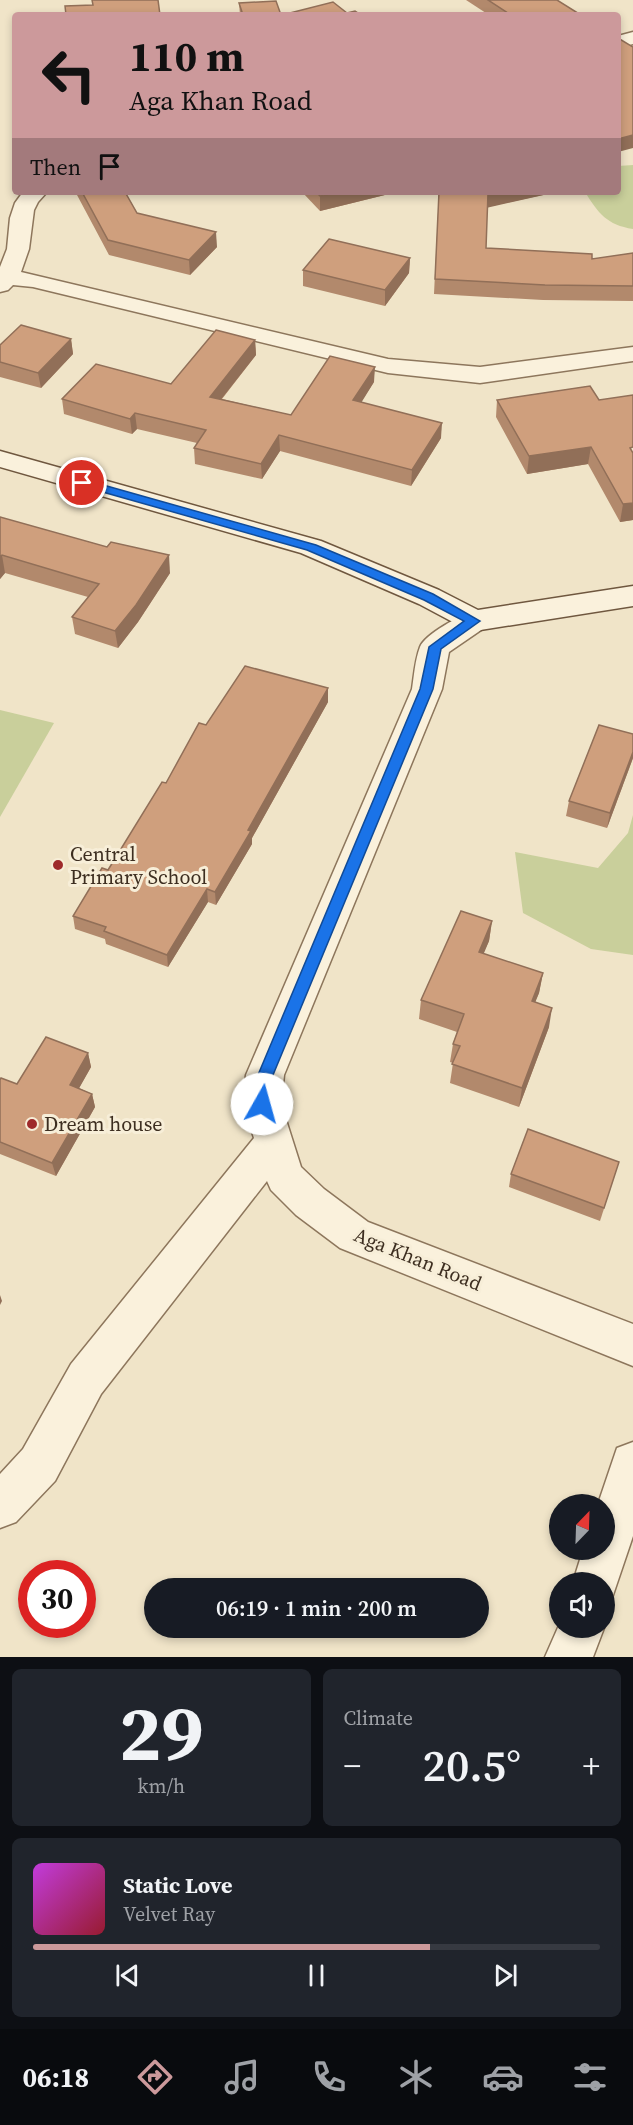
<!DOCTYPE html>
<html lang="en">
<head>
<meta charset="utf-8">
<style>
	:root { --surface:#171b24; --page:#20242c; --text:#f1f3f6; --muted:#9ea1a6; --line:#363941; --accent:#cc999b }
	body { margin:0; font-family:"Source Serif 4",serif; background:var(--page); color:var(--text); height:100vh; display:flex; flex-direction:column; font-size:22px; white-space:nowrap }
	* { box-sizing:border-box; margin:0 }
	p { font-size:20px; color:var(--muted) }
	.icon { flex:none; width:33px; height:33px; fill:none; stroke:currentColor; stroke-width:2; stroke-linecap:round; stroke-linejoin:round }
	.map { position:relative; height:1657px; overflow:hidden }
	.panel { display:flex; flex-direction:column; gap:12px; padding:12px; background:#0d0f14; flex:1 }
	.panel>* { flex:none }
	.top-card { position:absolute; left:12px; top:12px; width:609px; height:183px; border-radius:6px; box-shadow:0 3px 9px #0003; background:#cc999b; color:#111; overflow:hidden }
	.needle { width:39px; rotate:23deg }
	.controls { position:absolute; left:549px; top:1494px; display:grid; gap:12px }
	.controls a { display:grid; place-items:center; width:66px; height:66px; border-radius:50%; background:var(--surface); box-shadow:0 3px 9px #0003; font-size:30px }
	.speed { position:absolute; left:18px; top:1560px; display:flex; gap:12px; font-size:30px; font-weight:700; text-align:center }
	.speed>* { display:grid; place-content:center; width:78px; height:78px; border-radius:50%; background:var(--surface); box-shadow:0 3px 9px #0003; line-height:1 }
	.speed .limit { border:9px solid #d22; background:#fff; color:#111 }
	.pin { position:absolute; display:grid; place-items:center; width:51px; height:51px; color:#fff; margin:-26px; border:3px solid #fff; border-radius:50%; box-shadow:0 2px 6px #0007 }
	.me { position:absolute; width:66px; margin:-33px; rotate:7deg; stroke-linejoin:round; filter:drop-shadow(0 0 4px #0008) }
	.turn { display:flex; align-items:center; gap:21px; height:126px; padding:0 18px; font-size:27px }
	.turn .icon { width:78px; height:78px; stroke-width:2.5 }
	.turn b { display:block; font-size:42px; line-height:51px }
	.then { display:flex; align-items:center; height:57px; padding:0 18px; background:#0003; gap:12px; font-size:22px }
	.big { font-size:45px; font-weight:600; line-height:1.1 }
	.panel .tile { flex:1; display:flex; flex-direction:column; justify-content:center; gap:9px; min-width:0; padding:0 21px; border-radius:9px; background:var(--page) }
	.panel .dial { align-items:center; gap:0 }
	.dial b { font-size:78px; line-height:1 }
	.song { display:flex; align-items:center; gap:18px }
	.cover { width:72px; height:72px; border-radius:9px; background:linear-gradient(135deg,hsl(290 70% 55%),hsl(350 70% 35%)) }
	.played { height:6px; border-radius:3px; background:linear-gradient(90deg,var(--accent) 70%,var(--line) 70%) }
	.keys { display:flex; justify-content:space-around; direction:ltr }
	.heat { display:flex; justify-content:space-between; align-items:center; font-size:33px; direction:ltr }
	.panel .tiles { flex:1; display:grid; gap:12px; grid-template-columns:1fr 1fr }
	.tile:last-child { grid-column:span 2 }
	.trip { position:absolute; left:144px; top:1578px; width:345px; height:60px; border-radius:30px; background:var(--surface); box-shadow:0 3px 9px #0003; font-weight:600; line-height:60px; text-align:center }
	.tab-bar { display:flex; height:96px; justify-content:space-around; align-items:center; background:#090b0e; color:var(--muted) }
	.tab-bar .icon { width:42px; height:42px }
	.tab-bar .on { color:var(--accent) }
	.tab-bar b { font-size:27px; color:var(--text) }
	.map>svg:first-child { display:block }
</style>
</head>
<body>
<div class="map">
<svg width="633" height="1657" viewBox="0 0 633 1657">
	<rect width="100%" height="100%" fill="#f0e4c8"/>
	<!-- green -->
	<g fill="#c9cf9b">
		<path d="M 633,165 L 633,229 C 607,225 598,213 585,192 L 618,192 L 618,166 Z"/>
		<polygon points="0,710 54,723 0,817"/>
		<polygon points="633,815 633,955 591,949 523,913 515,852 598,868 628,833"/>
	</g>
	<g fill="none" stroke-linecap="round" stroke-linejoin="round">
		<!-- street casing -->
		<g stroke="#8d765c" stroke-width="3">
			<g id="street">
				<polygon points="633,32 633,44 618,48 618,36"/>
				<polygon points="23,192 47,192 38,202 34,210 29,249 21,272 388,359 480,367 633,347 633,361 480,383 388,373 33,287 13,285 8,290 0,292 0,267 7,249 10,218 15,203"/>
				<path d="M 474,611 L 484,614 L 489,621 L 484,628 L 449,652 L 442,689 L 284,1075 L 281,1104 L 301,1167 L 324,1189 L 368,1222 L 633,1324 L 633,1366 L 340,1248 L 296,1215 L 271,1190 L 267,1181 L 101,1394 L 55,1481 L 16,1522 L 0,1528 L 0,1474 L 23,1449 L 71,1364 L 254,1138 L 243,1104 L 246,1075 L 412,689 C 414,676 415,660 420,647 C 425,634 461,615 474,611 Z"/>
				<polygon points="633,1442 633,1536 612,1598 604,1602 604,1582 573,1582 583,1550 604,1550 604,1504 598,1504 617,1448"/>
				<polygon points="560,1623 560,1628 604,1628 593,1657 545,1657"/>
			</g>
		</g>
		<!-- secondary casing -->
		<g stroke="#6f573f" stroke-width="3">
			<polygon id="secondary" points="0,451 321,541 439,590 478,610 633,586 633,606 474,631 464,628 419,604 301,553 0,467"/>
		</g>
		<!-- street -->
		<use href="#street" fill="#faf1dc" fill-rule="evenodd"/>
		<!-- secondary -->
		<use href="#secondary" fill="#faf1dc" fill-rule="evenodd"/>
	</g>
	<!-- wall -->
	<g fill="#b2896c">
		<polygon points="466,0 557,0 581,15 489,15"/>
		<polygon points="239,3 281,15 240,15"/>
		<polygon points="77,192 125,192 137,213 217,247 190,275 109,255 77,195"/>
		<polygon points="302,192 397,192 320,211"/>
		<polygon points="439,192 557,192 487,207 486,248 592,259 633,253 633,301 543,300 434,294"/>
		<polygon points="410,258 409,273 385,306 303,286 303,270"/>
		<polygon points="71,339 73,354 41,388 0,377 0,345"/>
		<polygon points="255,340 256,355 222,399 291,415 374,382 361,402 441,438 411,486 280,451 262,479 195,464 194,448 197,443 137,429 132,434 64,414 62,399 171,384"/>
		<polygon points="590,386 633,520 620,522 588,464 527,474 496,417 497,400"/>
		<polygon points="0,517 170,573 138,622 118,648 75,634 72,617 88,597 5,573 0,579"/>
		<polygon points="328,688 328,702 252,838 252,844 216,905 208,902 168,967 106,944 105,939 75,929 73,916 108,870 166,783 206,725"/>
		<polygon points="633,734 633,758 607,828 566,816 569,801"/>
		<polygon points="492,921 489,941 483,954 543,973 539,993 535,1002 549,1027 519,1107 450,1083 453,1063 450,1062 453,1044 457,1032 419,1019 421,1000"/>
		<polygon points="88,1053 91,1067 79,1088 92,1094 95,1107 56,1176 0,1154 0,1080 17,1084"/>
		<polygon points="619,1162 600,1221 509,1187 511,1174"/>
	</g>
	<!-- shaded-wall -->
	<g fill="#916f58">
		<polygon points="633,135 633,148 618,152 618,139"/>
		<polygon points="337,192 397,192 320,211 320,196"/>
		<polygon points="492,192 557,192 486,208 488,193"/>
		<polygon points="216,232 217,247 190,275 189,260"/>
		<polygon points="410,258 409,273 385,306 385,290"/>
		<polygon points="71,339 73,354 41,388 38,373"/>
		<polygon points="255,340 256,355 211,412 210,397"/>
		<polygon points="375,367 374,382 353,416 353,400"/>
		<polygon points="135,413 137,429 132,434 130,419"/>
		<polygon points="442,423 441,438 411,486 412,470"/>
		<polygon points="279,435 280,451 262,479 261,464"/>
		<polygon points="591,447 588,464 527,474 529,456"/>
		<polygon points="633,503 633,520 620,522 623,504"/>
		<polygon points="2,555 5,573 0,579 0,557"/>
		<polygon points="169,555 170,573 138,622 118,648 115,631"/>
		<polygon points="328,688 328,702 252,838 252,844 216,905 215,892 248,830"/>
		<polygon points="633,752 633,758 607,828 610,813"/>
		<polygon points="207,889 208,902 168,967 167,955"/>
		<polygon points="492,921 489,941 476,972 479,952"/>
		<polygon points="543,973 539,993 528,1020 532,1001"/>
		<polygon points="552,1008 549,1027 519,1107 522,1088"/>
		<polygon points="88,1053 91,1067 73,1099 70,1085"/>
		<polygon points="92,1094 95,1107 56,1176 52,1163"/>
		<polygon points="0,1295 2,1301 0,1305"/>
	</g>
	<!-- building -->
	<g fill="#cf9f7d" stroke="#916f58" stroke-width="1.5">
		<polygon points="92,0 158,0 160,15 66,15 65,6 93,5"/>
		<polygon points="488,0 557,0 581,15 511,15"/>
		<polygon points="276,1 281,15 243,15 239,3"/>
		<polygon points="333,2 347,13 355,11 361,15 282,15"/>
		<polygon points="618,38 633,47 633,135 618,139"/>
		<polygon points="82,192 125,192 137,213 216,232 189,260 108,240"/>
		<polygon points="316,192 337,192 320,196"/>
		<polygon points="439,192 492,192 488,193 486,248 592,254 592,259 633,253 633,286 545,285 435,279"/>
		<polygon points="329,239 410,258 385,290 303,270"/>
		<polygon points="21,325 71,339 38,373 0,362 0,345"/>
		<polygon points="216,330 255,340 210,397 291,415 330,356 375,367 353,400 442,423 412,470 279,435 261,464 194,448 206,430 135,413 130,419 62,399 96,364 171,384"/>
		<polygon points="590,386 599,400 633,395 633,447 630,448 633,453 633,503 623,504 591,447 529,456 497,400"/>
		<polygon points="0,517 107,547 111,542 169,555 136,605 115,631 72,617 99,584 2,555 0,557"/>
		<polygon points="245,666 328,688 248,830 251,831 215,892 207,889 167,955 104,931 106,927 73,916 102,868 108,870 162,782 166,783 199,723 206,725"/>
		<polygon points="599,725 633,734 633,752 610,813 569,801"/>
		<polygon points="461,911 492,921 479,952 543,973 532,1001 552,1008 522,1088 452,1064 460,1046 453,1044 464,1014 421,1000"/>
		<polygon points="46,1037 88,1053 70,1085 92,1094 52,1163 0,1142 0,1080 1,1078 17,1084"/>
		<polygon points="528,1129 619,1162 604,1208 511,1174"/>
	</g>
	<!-- route -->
	<polygon fill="#1a73e8" stroke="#114b97" stroke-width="1.5" points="82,479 316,545 433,594 480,621 441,649 433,689 273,1075 268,1109 262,1111 257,1109 255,1104 258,1075 420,689 429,647 464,621 424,600 307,550 78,485 76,483"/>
	<!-- markers -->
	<g fill="#9e2a2b" stroke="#f7eed8" stroke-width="2">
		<circle cx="58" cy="865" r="6"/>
		<circle cx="32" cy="1124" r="6"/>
	</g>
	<g text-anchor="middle" stroke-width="6" stroke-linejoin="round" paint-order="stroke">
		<!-- poi labels -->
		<g font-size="20" fill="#3d2e20" stroke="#f7eed8" text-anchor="start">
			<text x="70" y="861">Central<tspan x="70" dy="23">Primary School</tspan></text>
			<text x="44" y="1131">Dream house</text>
		</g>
		<!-- street labels -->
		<g font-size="20" fill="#3d2e20" stroke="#f7eed8">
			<text transform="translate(418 1259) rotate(22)" y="7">Aga Khan Road</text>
		</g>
	</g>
</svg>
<div class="controls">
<a><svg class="needle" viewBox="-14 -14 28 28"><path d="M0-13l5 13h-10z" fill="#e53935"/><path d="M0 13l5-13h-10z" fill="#9ea1a6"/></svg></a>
<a><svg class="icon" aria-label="sound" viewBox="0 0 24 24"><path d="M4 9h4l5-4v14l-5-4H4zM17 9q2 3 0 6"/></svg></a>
</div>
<div class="speed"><div class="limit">30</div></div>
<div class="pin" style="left:82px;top:483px;background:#d93025"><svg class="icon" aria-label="arrive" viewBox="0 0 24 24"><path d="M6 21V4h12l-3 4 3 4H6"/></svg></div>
<svg class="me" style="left:262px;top:1104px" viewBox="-20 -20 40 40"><circle r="19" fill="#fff"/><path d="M0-13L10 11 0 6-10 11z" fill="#1a73e8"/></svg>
<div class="trip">06:19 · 1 min · 200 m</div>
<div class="top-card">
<div class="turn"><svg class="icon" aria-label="left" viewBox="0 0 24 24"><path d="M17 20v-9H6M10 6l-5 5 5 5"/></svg><div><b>110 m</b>Aga Khan Road</div></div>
<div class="then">Then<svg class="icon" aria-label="arrive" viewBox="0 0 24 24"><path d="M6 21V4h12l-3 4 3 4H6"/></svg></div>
</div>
</div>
<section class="panel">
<div class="tiles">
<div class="tile dial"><b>29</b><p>km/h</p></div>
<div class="tile"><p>Climate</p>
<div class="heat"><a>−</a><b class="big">20.5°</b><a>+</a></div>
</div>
<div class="tile">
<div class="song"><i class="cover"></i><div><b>Static Love</b><p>Velvet Ray</p></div></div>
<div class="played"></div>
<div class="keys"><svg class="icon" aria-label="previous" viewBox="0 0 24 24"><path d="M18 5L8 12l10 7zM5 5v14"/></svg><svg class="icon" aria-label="pause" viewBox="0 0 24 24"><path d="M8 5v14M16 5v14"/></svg><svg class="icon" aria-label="next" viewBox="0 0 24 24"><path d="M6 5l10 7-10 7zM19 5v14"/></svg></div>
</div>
</div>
</section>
<nav class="tab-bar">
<b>06:18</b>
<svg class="icon on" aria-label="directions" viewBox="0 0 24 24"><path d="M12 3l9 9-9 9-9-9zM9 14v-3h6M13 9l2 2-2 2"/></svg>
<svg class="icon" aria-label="music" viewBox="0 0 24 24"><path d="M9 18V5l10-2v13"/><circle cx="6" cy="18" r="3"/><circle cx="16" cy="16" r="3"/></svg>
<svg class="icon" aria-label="phone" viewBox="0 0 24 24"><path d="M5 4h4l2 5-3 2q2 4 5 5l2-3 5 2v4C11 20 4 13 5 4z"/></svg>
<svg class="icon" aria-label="climate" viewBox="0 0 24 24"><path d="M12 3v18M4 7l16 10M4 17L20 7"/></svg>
<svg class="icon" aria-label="car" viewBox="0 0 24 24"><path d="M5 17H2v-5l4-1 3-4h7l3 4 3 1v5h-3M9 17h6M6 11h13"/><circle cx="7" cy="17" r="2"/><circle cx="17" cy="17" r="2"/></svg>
<svg class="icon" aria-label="filters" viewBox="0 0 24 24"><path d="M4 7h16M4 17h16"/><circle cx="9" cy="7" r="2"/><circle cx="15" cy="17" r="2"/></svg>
</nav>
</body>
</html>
